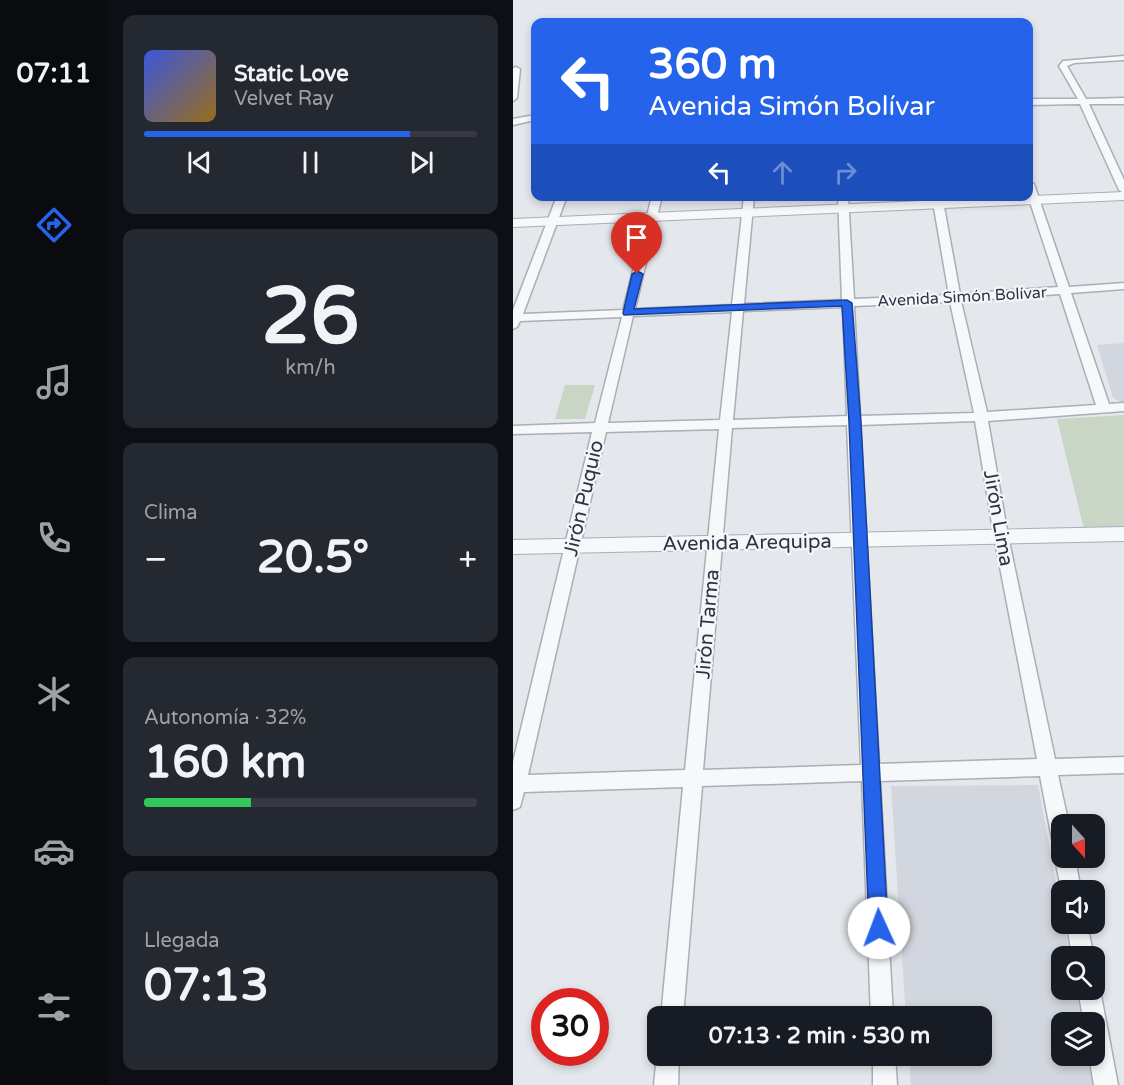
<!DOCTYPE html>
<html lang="es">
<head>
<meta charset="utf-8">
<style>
	:root { --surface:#171b24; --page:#242831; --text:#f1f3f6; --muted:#9ea1a6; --line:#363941; --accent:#2563eb }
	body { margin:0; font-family:"Varela Round",sans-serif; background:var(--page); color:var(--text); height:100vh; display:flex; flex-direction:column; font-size:22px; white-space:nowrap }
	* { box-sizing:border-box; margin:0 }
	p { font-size:20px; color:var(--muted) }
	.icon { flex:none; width:33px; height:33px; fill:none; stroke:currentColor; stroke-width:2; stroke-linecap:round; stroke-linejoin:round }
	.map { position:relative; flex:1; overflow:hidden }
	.drawer { display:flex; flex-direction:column; gap:15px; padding:15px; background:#0d0f14; width:405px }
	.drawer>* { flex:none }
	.top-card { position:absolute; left:18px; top:18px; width:502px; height:183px; border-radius:12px; box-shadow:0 3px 9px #0003; background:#2563eb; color:#fff; overflow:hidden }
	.needle { width:39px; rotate:159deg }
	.controls { position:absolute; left:538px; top:814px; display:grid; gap:12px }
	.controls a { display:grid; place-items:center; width:54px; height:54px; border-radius:12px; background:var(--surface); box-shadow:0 3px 9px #0003; font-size:30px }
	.speed { position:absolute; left:18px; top:988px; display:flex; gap:12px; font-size:30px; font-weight:700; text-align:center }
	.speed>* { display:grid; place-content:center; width:78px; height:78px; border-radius:50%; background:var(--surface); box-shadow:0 3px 9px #0003; line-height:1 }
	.speed .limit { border:9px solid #d22; background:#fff; color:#111 }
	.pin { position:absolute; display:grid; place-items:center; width:51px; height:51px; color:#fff; margin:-62px -26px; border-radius:50% 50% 50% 0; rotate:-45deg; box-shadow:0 0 6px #0007 }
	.pin .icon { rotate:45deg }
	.me { position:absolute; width:66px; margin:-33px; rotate:358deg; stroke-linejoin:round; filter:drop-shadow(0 0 4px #0008) }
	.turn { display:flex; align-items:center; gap:21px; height:126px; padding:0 18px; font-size:27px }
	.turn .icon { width:78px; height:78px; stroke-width:2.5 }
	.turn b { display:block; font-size:42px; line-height:51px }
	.lanes { display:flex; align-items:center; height:57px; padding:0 18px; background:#0003; justify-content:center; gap:30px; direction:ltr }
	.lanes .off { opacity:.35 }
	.big { font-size:45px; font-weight:700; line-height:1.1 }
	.drawer .card { flex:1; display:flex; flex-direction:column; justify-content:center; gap:9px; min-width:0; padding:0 21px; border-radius:12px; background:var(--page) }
	.drawer .dial { align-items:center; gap:0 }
	.dial b { font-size:78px; line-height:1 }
	.song { display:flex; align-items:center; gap:18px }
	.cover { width:72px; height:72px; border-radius:9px; background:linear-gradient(135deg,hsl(230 70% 55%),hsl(40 70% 35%)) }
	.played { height:6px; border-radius:3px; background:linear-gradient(90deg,var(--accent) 80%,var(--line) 80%) }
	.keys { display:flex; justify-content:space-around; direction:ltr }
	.heat { display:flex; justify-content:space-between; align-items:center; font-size:33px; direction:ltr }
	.charge { height:9px; border-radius:4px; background:linear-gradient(90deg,#34c759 32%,var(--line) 0) }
	.trip { position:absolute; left:134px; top:1006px; width:345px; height:60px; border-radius:12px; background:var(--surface); box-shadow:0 3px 9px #0003; font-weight:700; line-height:60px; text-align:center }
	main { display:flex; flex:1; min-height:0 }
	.tab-bar { display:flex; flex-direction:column; width:108px; justify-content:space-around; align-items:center; background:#090b0e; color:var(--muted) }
	.tab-bar .icon { width:42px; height:42px }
	.tab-bar .selected { color:var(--accent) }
	.tab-bar b { font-size:27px; color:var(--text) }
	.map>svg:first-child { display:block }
</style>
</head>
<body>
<main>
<nav class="tab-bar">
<b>07:11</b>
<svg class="icon selected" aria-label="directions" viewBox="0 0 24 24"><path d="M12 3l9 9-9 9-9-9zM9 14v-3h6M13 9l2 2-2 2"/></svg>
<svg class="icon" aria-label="music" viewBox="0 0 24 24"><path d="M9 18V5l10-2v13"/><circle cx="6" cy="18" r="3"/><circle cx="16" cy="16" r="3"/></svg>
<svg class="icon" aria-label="phone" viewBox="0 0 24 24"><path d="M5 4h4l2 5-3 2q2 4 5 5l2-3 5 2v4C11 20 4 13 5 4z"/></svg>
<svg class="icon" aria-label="climate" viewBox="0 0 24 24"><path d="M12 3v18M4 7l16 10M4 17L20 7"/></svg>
<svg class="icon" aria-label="car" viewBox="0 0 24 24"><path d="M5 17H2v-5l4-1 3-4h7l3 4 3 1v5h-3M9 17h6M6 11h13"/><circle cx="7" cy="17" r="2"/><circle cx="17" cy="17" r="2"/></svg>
<svg class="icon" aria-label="filters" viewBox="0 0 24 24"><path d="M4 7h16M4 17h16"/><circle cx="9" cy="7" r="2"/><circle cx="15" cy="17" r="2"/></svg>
</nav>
<section class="drawer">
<div class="card">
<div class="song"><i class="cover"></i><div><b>Static Love</b><p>Velvet Ray</p></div></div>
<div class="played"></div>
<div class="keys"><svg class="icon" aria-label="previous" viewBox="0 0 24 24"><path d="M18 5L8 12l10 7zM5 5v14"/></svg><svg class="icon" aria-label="pause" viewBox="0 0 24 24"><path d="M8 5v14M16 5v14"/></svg><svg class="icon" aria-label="next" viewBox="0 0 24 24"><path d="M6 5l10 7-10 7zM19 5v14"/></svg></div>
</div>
<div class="card dial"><b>26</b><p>km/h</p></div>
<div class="card"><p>Clima</p>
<div class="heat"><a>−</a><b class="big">20.5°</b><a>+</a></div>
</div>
<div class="card"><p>Autonomía · 32%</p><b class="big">160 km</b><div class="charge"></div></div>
<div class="card"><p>Llegada</p><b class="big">07:13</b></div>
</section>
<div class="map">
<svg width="611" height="1085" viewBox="0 0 611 1085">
	<rect width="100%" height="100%" fill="#e4e7ec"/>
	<!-- built -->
	<g fill="#d2d6de">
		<polygon points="611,343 611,404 600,398 584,345"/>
		<polygon points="525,785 557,957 549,957 549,990 563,990 569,1023 549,1023 549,1056 575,1056 580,1085 398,1085 396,1056 468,1056 468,1017 393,1017 378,786"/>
	</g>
	<!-- green -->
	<g fill="#c9d6c5">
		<polygon points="52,385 82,385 72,419 42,419"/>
		<polygon points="611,415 611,528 571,529 544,419"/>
	</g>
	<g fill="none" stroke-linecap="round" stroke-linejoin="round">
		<!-- minor casing -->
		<g stroke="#a9aeb7" stroke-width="3">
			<g id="minor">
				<polygon points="611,56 611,60 561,63 554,66 573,99 611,98 611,104 576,104 611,180 611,193 606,190 567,104 516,105 516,99 565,99 546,66 550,61"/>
				<polygon points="3,67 7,69 4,98 0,101 0,68"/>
				<polygon points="22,115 22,120 0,125 0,119"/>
				<path d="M 516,181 L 521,184 L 556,287 L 611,283 L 611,289 L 558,293 L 596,404 L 611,403 L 611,411 L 475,421 L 495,536 L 542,759 L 611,757 L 611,773 L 545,775 L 556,825 L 549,825 L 549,848 L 542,845 L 539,839 L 527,776 L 367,781 L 380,1017 L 358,1017 L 349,781 L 189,786 L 170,1017 L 148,1017 L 170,787 L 11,792 L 7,807 L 0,810 L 0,762 L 79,432 L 0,434 L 0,426 L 82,423 L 109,317 L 7,321 L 4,327 L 0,329 L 0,310 L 44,196 L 54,196 L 10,314 L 110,310 L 139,196 L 149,196 L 122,309 L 219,305 L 231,196 L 241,196 L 231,304 L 329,300 L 325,196 L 335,196 L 341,299 L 436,295 L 419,196 L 429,196 L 447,294 L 545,287 L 515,196 ZM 547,294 L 583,405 L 474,412 L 448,301 ZM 437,302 L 461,413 L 347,416 L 341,306 ZM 330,307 L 334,416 L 220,420 L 230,311 ZM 219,312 L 207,420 L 95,423 L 120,316 ZM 462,421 L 481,536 L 524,759 L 366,764 L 347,425 ZM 334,425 L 348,765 L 190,770 L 219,428 ZM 206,429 L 172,770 L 15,775 L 93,432 Z"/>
				<polygon points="549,850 549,858 562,858 568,891 549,891 549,894 542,858 545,851"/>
				<polygon points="554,924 574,924 581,957 559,957"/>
				<polygon points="582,982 587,990 605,1085 581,1085 576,1056 582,1056 582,1023 571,1023 565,990 582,990"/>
				<polygon points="144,1055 166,1056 165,1085 141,1085"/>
				<polygon points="360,1056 382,1056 384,1085 360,1085"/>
			</g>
		</g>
		<!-- tertiary casing -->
		<g stroke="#a9aeb7" stroke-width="2">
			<g id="tertiary">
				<polygon points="611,192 611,200 0,227 0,219"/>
				<polygon points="611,527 611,541 0,554 0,540"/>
			</g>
		</g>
		<!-- minor -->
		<use href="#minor" fill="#f7f8fa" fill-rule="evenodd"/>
		<!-- tertiary -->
		<use href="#tertiary" fill="#f7f8fa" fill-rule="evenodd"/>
	</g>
	<!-- route -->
	<polygon fill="#2563eb" stroke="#184099" stroke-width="1.5" points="124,271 130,274 121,309 334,300 339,303 348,422 375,928 372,935 366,937 359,935 356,928 336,422 329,306 111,315 110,313 119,274"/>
	<g text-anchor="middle" stroke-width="4.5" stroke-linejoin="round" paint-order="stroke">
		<!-- far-street labels -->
		<g font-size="16" fill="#2b3445" stroke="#f4f6f9">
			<text transform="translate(449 296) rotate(-3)" y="6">Avenida Simón Bolívar</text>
		</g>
		<!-- street labels -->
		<g font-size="20" fill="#2b3445" stroke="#f4f6f9">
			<text transform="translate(70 498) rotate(-77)" y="7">Jirón Puquio</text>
			<text transform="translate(486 518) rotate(80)" y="7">Jirón Lima</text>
			<text transform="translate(234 542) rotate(-1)" y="7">Avenida Arequipa</text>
			<text transform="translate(194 624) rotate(-85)" y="7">Jirón Tarma</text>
		</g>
	</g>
</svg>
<div class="controls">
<a><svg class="needle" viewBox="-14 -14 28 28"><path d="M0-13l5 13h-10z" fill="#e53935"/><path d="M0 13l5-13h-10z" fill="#9ea1a6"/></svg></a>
<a><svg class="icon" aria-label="sound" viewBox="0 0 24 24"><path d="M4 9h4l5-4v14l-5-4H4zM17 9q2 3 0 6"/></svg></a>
<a><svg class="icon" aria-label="search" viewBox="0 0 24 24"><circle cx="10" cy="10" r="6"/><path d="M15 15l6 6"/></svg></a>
<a><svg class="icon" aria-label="layers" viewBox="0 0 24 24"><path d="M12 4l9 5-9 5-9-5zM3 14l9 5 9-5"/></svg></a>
</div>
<div class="speed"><div class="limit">30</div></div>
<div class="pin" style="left:124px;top:274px;background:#d93025"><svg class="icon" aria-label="arrive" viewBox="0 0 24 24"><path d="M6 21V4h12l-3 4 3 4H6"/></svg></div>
<svg class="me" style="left:366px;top:928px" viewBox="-20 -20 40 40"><circle r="19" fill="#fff"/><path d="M0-13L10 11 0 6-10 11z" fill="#2563eb"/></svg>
<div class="trip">07:13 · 2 min · 530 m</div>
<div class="top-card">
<div class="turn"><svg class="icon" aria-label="left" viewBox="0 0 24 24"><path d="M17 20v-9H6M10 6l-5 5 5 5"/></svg><div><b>360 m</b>Avenida Simón Bolívar</div></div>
<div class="lanes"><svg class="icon" aria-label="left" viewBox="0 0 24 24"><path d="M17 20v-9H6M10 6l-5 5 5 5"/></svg><svg class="icon off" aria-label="ahead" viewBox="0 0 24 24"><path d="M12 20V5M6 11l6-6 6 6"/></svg><svg class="icon off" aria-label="right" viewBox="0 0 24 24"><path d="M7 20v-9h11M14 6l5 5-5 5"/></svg></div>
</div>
</div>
</main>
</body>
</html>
